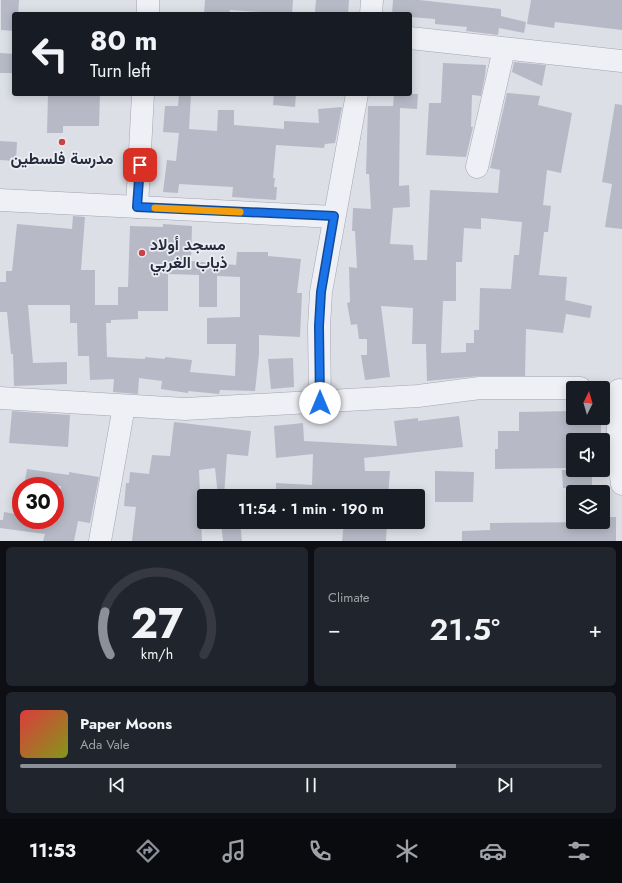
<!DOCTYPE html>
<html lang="en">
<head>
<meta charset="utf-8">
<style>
	:root { --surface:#171b24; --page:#20242c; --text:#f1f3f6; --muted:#9ea1a6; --line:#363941; --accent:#8c9099 }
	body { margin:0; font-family:Jost,Vazirmatn,sans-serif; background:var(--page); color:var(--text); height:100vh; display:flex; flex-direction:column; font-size:15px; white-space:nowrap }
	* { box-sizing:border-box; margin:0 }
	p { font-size:13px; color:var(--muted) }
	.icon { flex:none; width:22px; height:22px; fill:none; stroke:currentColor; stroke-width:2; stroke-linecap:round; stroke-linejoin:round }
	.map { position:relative; height:541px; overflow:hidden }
	.drawer { display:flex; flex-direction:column; gap:6px; padding:6px; background:#0d0f14; flex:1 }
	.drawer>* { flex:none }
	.guide { position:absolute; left:12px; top:12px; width:400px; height:84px; border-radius:4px; box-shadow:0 2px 10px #0003; background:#171b24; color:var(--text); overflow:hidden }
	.needle { width:26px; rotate:5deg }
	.tools { position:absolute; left:566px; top:381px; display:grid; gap:8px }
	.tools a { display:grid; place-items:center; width:44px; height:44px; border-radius:4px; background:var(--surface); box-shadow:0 2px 10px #0003; font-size:20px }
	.speed { position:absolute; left:12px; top:477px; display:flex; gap:8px; font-size:20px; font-weight:700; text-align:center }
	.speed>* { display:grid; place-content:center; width:52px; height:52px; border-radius:50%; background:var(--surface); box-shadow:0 2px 10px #0003; line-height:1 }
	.speed .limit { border:6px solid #d22; background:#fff; color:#111 }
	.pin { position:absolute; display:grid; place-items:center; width:34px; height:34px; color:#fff; margin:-17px; border-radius:8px; box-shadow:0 2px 6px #0006 }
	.me { position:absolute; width:44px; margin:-22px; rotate:0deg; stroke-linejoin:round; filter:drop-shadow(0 0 3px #0008) }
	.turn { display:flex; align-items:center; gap:14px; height:84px; padding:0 12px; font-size:18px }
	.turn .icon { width:52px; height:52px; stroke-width:2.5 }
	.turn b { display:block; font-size:28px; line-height:34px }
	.big { font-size:30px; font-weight:600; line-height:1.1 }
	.drawer .card { flex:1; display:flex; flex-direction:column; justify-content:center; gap:6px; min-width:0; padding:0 14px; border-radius:6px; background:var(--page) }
	.drawer .dial { align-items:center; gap:0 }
	.dial svg { height:104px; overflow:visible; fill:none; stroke:var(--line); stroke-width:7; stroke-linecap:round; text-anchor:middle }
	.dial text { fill:var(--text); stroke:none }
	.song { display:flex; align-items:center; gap:12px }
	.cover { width:48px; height:48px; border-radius:6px; background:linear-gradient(135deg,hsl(0 70% 55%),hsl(70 70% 35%)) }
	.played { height:4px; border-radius:2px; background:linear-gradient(90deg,var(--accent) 75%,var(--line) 75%) }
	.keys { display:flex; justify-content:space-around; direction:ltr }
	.heat { display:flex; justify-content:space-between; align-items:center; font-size:22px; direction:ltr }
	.drawer .tiles { flex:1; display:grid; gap:6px; grid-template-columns:1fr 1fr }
	.card:last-child { grid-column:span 2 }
	.trip { position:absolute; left:197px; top:489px; width:228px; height:40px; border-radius:4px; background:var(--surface); box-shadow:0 2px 10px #0003; font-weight:600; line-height:40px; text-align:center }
	.dock { display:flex; height:64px; justify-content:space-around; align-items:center; background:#090b0e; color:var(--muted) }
	.dock .icon { width:28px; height:28px }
	.dock .on { color:var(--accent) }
	.dock b { font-size:18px; color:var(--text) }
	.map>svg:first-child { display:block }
</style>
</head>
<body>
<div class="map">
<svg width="622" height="541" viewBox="0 0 622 541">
	<rect width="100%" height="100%" fill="#dcdfe6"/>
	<!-- building -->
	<g fill="#b7bac6" fill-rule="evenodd">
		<polygon points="1,0 19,0 18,14 14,14 14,31 1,30"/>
		<polygon points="205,0 293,0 292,14 230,10 229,14 204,14"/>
		<polygon points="316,0 349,0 348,14 315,12"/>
		<polygon points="393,0 419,0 501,9 501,16 526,22 524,33 499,28 498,35 466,31 467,27 435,24 435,19 410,17 410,14 392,14"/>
		<polygon points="531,0 622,0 622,30 555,22 554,28 527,24"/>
		<polygon points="0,53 14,54 14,73 0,73"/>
		<polygon points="514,62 546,65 542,86 512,72"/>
		<polygon points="443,63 486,65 485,76 481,96 472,95 471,127 473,127 466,157 426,155 429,103 441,103"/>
		<path d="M 507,93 L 540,96 L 538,105 L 572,113 L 561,173 L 547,170 L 543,205 L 551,206 L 548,232 L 544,232 L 539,275 L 567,277 L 565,300 L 592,306 L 590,318 L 566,314 L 563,333 L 526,329 L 525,376 L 480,376 L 427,381 L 426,344 L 412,344 L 413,308 L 381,306 L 390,377 L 365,380 L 361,355 L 367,355 L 367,339 L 359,339 L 357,324 L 351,325 L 347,303 L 350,302 L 349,267 L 357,268 L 355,231 L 352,231 L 353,208 L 371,209 L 369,174 L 366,174 L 368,106 L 393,106 L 394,94 L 418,94 L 417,109 L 400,108 L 399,186 L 409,185 L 410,207 L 393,208 L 390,244 L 413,245 L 414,260 L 427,260 L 430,190 L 498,193 L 500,170 L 490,168 ZM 481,218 L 522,222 L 519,255 L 514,255 L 511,289 L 480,288 L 479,330 L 474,330 L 474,343 L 466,343 L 466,352 L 441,353 L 443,301 L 456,301 L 456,262 L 462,262 L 464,228 L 481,229 Z"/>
		<polygon points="48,94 100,94 99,126 63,126 63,133 47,133"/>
		<polygon points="179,94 191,94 189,129 217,131 218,110 234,110 234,125 284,129 284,121 319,123 318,109 342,107 335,143 325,144 324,148 276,145 273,178 275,178 274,187 277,187 276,200 232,197 233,187 179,184 178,193 163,192 167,160 176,161 179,133 163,132 165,106 178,106"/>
		<polygon points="274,94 296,94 295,107 273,105"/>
		<polygon points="615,104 622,105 622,229 605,227 612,184 602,182"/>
		<polygon points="0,141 17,142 16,161 0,160"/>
		<path d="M 73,216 L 85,217 L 81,270 L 95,270 L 95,305 L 118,305 L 118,287 L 128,287 L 130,226 L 163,227 L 163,224 L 192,226 L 191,261 L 236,265 L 237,252 L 268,252 L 268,256 L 301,259 L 297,293 L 302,293 L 300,337 L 259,335 L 259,354 L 255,391 L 220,390 L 219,394 L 188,391 L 188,393 L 161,389 L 162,381 L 139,378 L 138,394 L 113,392 L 114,379 L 90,380 L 89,356 L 78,356 L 77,323 L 70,323 L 70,305 L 28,305 L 33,363 L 67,362 L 67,384 L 14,386 L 13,354 L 11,354 L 7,312 L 0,312 L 0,282 L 6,282 L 6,271 L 12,271 L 17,224 L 72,229 ZM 168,274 L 199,275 L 199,307 L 217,307 L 217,276 L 240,277 L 240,317 L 207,318 L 207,344 L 236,344 L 235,376 L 190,372 L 192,360 L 165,357 L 165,359 L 145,357 L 145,359 L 107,357 L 106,323 L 111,323 L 111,320 L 138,319 L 138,311 L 168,311 Z"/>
		<polygon points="293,358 294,387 271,389 268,359"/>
		<polygon points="12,411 70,415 68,447 9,443"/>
		<polygon points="573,411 573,418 601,418 601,434 591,435 591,440 573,440 573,468 495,469 495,449 498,449 498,431 519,431 519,412"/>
		<polygon points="459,416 463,447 364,458 365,471 390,471 388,496 276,496 276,483 312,485 313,454 276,458 274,426 303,423 304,441 397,446 394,421 418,418 418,421"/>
		<polygon points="174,422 251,431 248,456 227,454 224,496 218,496 215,468 199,470 202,541 132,541 136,507 124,506 126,483 129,483 130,472 149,474 152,455 170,456"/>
		<polygon points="27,469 69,475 69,472 99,477 90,523 78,521 74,541 43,541 45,534 0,528 0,520 3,520 4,512 21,515 21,520 56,520 61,486 24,486"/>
		<polygon points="562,470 592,470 592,488 563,488"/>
		<polygon points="435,471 474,472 473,502 435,502"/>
		<polygon points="603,517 616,517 616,541 462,541 462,531 490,530 490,523 603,522"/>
		<polygon points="221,522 240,522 242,541 223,541"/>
		<polygon points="344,522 387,522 386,541 342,541"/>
	</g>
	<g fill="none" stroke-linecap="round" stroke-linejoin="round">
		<!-- minor casing -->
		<g stroke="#a2a5b0" stroke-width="23">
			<g id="minor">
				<polyline points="148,14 148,0"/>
				<polyline points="371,14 372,0"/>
				<polyline points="410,38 622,61"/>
				<polyline points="477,167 504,49"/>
				<polyline points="0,200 334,217"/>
				<polyline points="137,207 143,94"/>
				<path d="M 619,390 C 617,422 617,452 622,484"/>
				<polyline points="0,398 185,409 365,399 418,396 480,388 580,388"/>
				<polyline points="320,403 319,326 321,292 357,94"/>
				<polyline points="100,541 124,406"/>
			</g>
		</g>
		<!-- minor -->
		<use href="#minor" stroke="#eff0f5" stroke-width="22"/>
	</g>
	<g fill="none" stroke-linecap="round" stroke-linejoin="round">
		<!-- route casing -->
		<g stroke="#114b97" stroke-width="10">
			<polyline id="route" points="140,165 137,207 334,216 321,292 319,326 320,403"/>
		</g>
		<!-- route -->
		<use href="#route" stroke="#1a73e8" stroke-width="7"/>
		<!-- slow -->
		<polyline stroke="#f59e0b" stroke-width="7" points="155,208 240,212"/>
	</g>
	<!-- markers -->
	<g fill="#cd4043" stroke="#eceef4" stroke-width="1.5">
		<circle cx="62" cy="142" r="4"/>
		<circle cx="142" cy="253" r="4"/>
	</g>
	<g text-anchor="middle" stroke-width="3.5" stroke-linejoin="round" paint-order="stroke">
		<!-- poi labels -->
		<g font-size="16" font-weight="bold" fill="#262b3d" stroke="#eceef4">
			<text x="62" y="164">مدرسة فلسطين</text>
			<text x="150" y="250" text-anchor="start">مسجد أولاد<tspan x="150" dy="18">ذياب الغربي</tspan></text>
		</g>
	</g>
</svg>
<div class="tools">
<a><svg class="needle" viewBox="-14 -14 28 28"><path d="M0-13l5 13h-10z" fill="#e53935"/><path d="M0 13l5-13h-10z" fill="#9ea1a6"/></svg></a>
<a><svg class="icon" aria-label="sound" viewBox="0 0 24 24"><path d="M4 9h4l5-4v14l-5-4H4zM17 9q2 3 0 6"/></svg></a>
<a><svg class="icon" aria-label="layers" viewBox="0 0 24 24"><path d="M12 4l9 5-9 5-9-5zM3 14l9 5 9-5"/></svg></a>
</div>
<div class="speed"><div class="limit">30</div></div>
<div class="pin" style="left:140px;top:165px;background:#d93025"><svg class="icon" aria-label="arrive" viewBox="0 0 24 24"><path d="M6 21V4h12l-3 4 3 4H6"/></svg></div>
<svg class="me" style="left:320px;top:403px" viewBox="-20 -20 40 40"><circle r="19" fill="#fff"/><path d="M0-13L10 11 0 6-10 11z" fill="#1a73e8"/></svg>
<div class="trip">11:54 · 1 min · 190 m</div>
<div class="guide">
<div class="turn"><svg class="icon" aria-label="left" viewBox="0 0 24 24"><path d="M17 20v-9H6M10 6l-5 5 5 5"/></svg><div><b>80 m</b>Turn left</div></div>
</div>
</div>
<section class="drawer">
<div class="tiles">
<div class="card dial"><svg viewBox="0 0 100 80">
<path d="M14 69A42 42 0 1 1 86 69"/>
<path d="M14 69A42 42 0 0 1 10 36" stroke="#8c9099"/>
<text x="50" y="56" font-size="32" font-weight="700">27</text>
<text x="50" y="72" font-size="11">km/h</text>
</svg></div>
<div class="card"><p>Climate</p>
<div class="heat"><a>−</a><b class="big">21.5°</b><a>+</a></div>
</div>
<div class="card">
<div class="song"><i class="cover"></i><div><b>Paper Moons</b><p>Ada Vale</p></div></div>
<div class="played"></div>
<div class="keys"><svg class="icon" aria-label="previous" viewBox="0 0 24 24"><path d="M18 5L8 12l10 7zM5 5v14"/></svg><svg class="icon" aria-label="pause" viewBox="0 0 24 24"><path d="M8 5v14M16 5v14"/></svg><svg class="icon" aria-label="next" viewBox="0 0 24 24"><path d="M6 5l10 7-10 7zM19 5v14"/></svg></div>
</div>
</div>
</section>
<nav class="dock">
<b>11:53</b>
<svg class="icon on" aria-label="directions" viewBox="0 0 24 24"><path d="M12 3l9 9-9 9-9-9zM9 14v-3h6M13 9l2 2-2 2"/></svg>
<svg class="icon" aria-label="music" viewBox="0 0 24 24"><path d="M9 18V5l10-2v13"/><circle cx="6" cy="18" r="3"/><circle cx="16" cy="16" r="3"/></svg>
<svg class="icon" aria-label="phone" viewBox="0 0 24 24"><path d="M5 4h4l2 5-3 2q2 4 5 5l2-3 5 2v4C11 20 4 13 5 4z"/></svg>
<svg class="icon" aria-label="climate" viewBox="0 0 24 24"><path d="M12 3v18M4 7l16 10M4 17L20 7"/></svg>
<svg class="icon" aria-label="car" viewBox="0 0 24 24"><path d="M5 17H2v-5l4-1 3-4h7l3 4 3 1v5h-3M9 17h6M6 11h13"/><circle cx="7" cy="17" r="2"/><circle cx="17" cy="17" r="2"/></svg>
<svg class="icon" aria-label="filters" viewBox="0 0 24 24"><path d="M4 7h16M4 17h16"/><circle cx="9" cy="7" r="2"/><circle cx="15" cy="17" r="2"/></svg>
</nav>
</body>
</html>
